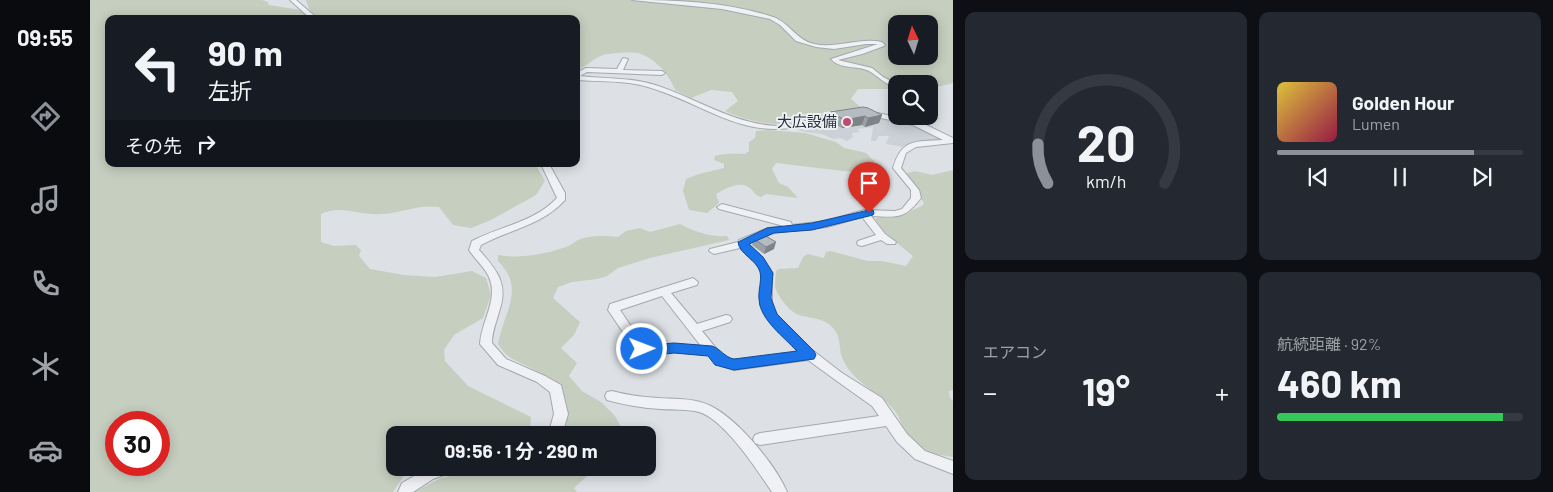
<!DOCTYPE html>
<html lang="ja">
<head>
<meta charset="utf-8">
<style>
	:root { --surface:#171b24; --page:#242831; --text:#f1f3f6; --muted:#9ea1a6; --line:#363941; --accent:#8c9099 }
	body { margin:0; font-family:Barlow,"Noto Sans JP",sans-serif; background:var(--page); color:var(--text); height:100vh; display:flex; flex-direction:column; font-size:19px; white-space:nowrap }
	* { box-sizing:border-box; margin:0 }
	p { font-size:16px; color:var(--muted) }
	.icon { flex:none; width:28px; height:28px; fill:none; stroke:currentColor; stroke-width:2; stroke-linecap:round; stroke-linejoin:round }
	.map { position:relative; flex:1; overflow:hidden }
	.sheet { display:flex; flex-direction:column; gap:12px; padding:12px; background:#0d0f14; width:600px }
	.sheet>* { flex:none }
	.guide { position:absolute; left:15px; top:15px; width:475px; height:152px; border-radius:10px; box-shadow:0 2px 12px #0003; background:#171b24; color:var(--text); overflow:hidden }
	.needle { width:32px; rotate:356deg }
	.controls { position:absolute; left:798px; top:15px; display:grid; gap:10px }
	.controls a { display:grid; place-items:center; width:50px; height:50px; border-radius:10px; background:var(--surface); box-shadow:0 2px 12px #0003; font-size:25px }
	.speed { position:absolute; left:15px; top:411px; display:flex; gap:10px; font-size:25px; font-weight:700; text-align:center }
	.speed>* { display:grid; place-content:center; width:65px; height:65px; border-radius:50%; background:var(--surface); box-shadow:0 2px 12px #0003; line-height:1 }
	.speed .limit { border:8px solid #d22; background:#fff; color:#111 }
	.pin { position:absolute; display:grid; place-items:center; width:42px; height:42px; color:#fff; margin:-51px -21px; border-radius:50% 50% 50% 0; rotate:-45deg; box-shadow:0 0 5px #0007 }
	.pin .icon { rotate:45deg }
	.me { position:absolute; width:55px; margin:-28px; rotate:89deg; stroke-linejoin:round; filter:drop-shadow(0 0 4px #0008) }
	.turn { display:flex; align-items:center; gap:18px; height:105px; padding:0 20px; font-size:22px }
	.turn .icon { width:65px; height:65px; stroke-width:2.5 }
	.turn b { display:block; font-size:35px; line-height:42px }
	.then { display:flex; align-items:center; height:48px; padding:0 20px; background:#0003; gap:10px; font-size:19px }
	.big { font-size:38px; font-weight:700; line-height:1.1 }
	.sheet .widget { flex:1; display:flex; flex-direction:column; justify-content:center; gap:8px; min-width:0; padding:0 18px; border-radius:10px; background:var(--page) }
	.sheet .dial { align-items:center; gap:0 }
	.dial svg { height:130px; overflow:visible; fill:none; stroke:var(--line); stroke-width:7; stroke-linecap:round; text-anchor:middle }
	.dial text { fill:var(--text); stroke:none }
	.song { display:flex; align-items:center; gap:15px }
	.cover { width:60px; height:60px; border-radius:8px; background:linear-gradient(135deg,hsl(50 70% 55%),hsl(340 70% 35%)) }
	.played { height:5px; border-radius:2px; background:linear-gradient(90deg,var(--accent) 80%,var(--line) 80%) }
	.keys { display:flex; justify-content:space-around; direction:ltr }
	.heat { display:flex; justify-content:space-between; align-items:center; font-size:28px; direction:ltr }
	.charge { height:8px; border-radius:4px; background:linear-gradient(90deg,#34c759 92%,var(--line) 0) }
	.sheet .tiles { flex:1; display:grid; gap:12px; grid-template-columns:repeat(2,1fr) }
	.trip { position:absolute; left:296px; top:426px; width:270px; height:50px; border-radius:10px; background:var(--surface); box-shadow:0 2px 12px #0003; font-weight:700; line-height:50px; text-align:center }
	main { display:flex; flex:1; min-height:0 }
	.tabs { display:flex; flex-direction:column; width:90px; justify-content:space-around; align-items:center; background:#090b0e; color:var(--muted) }
	.tabs .icon { width:35px; height:35px }
	.tabs .active { color:var(--accent) }
	.tabs b { font-size:22px; color:var(--text) }
	.map>svg:first-child { display:block }
</style>
</head>
<body>
<main>
<nav class="tabs">
<b>09:55</b>
<svg class="icon active" aria-label="directions" viewBox="0 0 24 24"><path d="M12 3l9 9-9 9-9-9zM9 14v-3h6M13 9l2 2-2 2"/></svg>
<svg class="icon" aria-label="music" viewBox="0 0 24 24"><path d="M9 18V5l10-2v13"/><circle cx="6" cy="18" r="3"/><circle cx="16" cy="16" r="3"/></svg>
<svg class="icon" aria-label="phone" viewBox="0 0 24 24"><path d="M5 4h4l2 5-3 2q2 4 5 5l2-3 5 2v4C11 20 4 13 5 4z"/></svg>
<svg class="icon" aria-label="climate" viewBox="0 0 24 24"><path d="M12 3v18M4 7l16 10M4 17L20 7"/></svg>
<svg class="icon" aria-label="car" viewBox="0 0 24 24"><path d="M5 17H2v-5l4-1 3-4h7l3 4 3 1v5h-3M9 17h6M6 11h13"/><circle cx="7" cy="17" r="2"/><circle cx="17" cy="17" r="2"/></svg>
</nav>
<div class="map">
<svg width="863" height="492" viewBox="0 0 863 492">
	<rect width="100%" height="100%" fill="#dde1e5"/>
	<!-- built -->
	<polygon fill="#cbd1d6" points="761,114 810,118 857,140 814,147 796,144 799,136 789,136 786,141 781,141 783,127 767,129 770,132 762,133 763,137 757,141 750,138 743,139 732,134 714,132 707,129 736,119"/>
	<!-- green -->
	<g fill="#c5cebf" fill-rule="evenodd">
		<path d="M 0,0 L 172,0 L 178,2 L 179,5 L 210,10 L 223,19 L 19,19 L 19,164 L 445,164 L 455,181 L 446,195 L 401,220 L 381,228 L 363,225 L 349,207 C 328,204 312,213 292,214 C 271,216 250,204 231,214 L 231,242 L 244,246 L 266,245 L 271,250 L 269,256 L 280,269 L 314,275 L 345,277 L 382,271 L 396,278 L 401,295 L 393,318 L 364,335 L 354,350 L 355,361 L 378,386 L 441,417 L 440,435 L 305,435 L 305,468 L 327,468 L 315,474 L 303,492 L 0,492 ZM 26,422 L 69,422 L 69,465 L 26,465 Z"/>
		<path d="M 216,0 L 863,0 L 863,83 L 839,89 L 839,84 L 806,84 L 806,89 L 768,89 L 761,99 L 774,110 C 762,110 748,109 736,112 C 727,114 719,120 710,122 C 686,128 657,121 635,111 L 648,101 L 642,92 L 621,90 L 601,98 L 585,90 C 580,76 566,59 551,54 C 545,51 520,53 513,55 C 503,58 497,67 486,70 L 486,19 L 229,19 L 220,11 ZM 806,24 L 839,24 L 839,56 L 806,56 Z"/>
		<path d="M 677,130 L 715,133 L 746,142 L 754,148 L 776,153 L 785,162 L 777,166 L 775,171 L 762,172 L 686,163 L 682,169 L 689,183 L 698,187 L 708,198 L 676,194 L 671,197 C 665,195 665,193 661,189 C 651,179 635,189 626,194 L 629,203 L 617,213 L 599,210 L 593,191 L 596,179 L 609,174 L 634,168 L 634,164 L 624,160 L 625,156 C 635,153 645,154 655,154 L 659,151 L 659,142 L 665,138 L 666,131 Z"/>
		<path d="M 863,170 L 863,390 L 859,391 L 860,398 L 863,401 L 863,457 C 852,455 836,454 827,447 C 814,437 813,423 805,411 C 790,392 761,382 752,357 C 749,350 751,340 746,332 C 738,318 723,319 709,315 C 700,312 690,299 686,290 C 684,285 686,277 686,271 L 689,269 L 708,268 L 713,257 L 718,254 L 734,258 L 736,252 L 740,251 L 778,261 L 792,261 L 816,266 L 823,256 L 795,233 L 785,219 L 791,216 L 808,216 L 832,206 L 834,203 L 815,174 L 825,171 L 842,175 Z"/>
		<path d="M 590,224 C 605,232 620,237 637,236 L 639,240 L 560,258 L 528,268 L 517,276 L 507,279 L 482,282 L 468,287 L 463,298 L 490,322 L 484,335 L 471,348 L 487,363 L 479,376 L 492,391 L 511,402 L 525,416 L 535,435 L 474,435 C 484,400 473,383 441,368 C 426,360 417,359 408,344 C 414,311 436,289 408,261 L 408,255 C 429,259 456,254 476,247 C 482,245 487,239 494,238 C 505,235 517,236 528,237 L 536,231 L 550,228 L 560,232 Z"/>
		<polygon points="394,468 506,468 484,488 487,492 324,492 351,478"/>
	</g>
	<g fill="none" stroke-linecap="round" stroke-linejoin="round">
		<!-- minor casing -->
		<g stroke="#a3a9ae" stroke-width="2">
			<g id="minor">
				<polygon points="200,0 206,0 228,19 221,19"/>
				<path d="M 542,0 C 589,0 639,2 683,17 C 699,22 706,40 724,44 C 747,49 769,37 792,42 L 795,45 L 794,46 L 772,54 L 748,60 L 782,68 L 793,77 L 807,84 L 806,88 C 795,84 788,76 779,71 C 767,65 751,70 741,59 L 788,44 L 776,44 L 744,49 L 726,47 L 706,41 L 690,25 L 680,19 L 632,9 Z"/>
				<path d="M 533,58 L 538,59 L 533,70 L 572,71 L 575,73 L 572,75 L 497,72 L 490,76 C 515,79 541,77 565,85 C 606,98 643,124 687,126 C 709,126 729,115 750,111 L 754,113 C 747,117 737,119 729,121 C 657,146 622,106 558,87 C 535,80 510,82 486,80 L 486,73 L 496,68 L 527,69 Z"/>
				<path d="M 777,111 L 828,121 L 863,138 L 863,143 L 826,147 L 816,153 L 811,168 L 829,190 L 831,198 C 814,220 807,217 781,216 L 795,234 L 806,242 L 805,244 L 797,244 L 791,240 L 772,246 L 768,245 L 767,243 L 768,241 L 786,235 L 772,217 L 737,227 L 683,233 L 658,244 L 673,258 L 682,273 L 682,305 L 687,315 L 712,342 L 752,373 L 792,398 L 817,434 L 835,451 L 863,461 L 863,474 L 825,459 L 807,442 L 796,426 L 670,445 L 665,443 L 663,439 L 665,435 L 670,433 L 789,416 L 782,406 L 744,379 L 718,360 L 644,370 L 626,364 L 619,355 L 584,352 L 555,356 L 545,350 L 518,310 L 520,304 L 603,278 L 608,282 L 607,285 L 581,293 L 607,324 L 636,315 L 640,316 L 642,319 L 640,322 L 612,331 L 634,358 L 644,360 L 708,352 L 676,317 L 670,305 L 672,273 L 665,262 L 650,248 L 624,254 L 619,251 L 620,249 L 648,242 L 649,240 L 678,228 L 694,226 L 629,209 L 627,207 L 632,204 L 701,222 L 702,225 L 736,221 L 774,210 L 805,211 L 812,209 L 821,198 L 821,190 L 803,168 C 812,138 825,142 853,140 L 823,125 L 777,115 ZM 572,296 L 611,346 L 584,344 L 557,346 L 553,344 L 530,310 Z"/>
				<path d="M 451,164 L 459,164 L 475,193 L 475,200 C 451,226 420,229 391,245 L 389,250 C 407,270 419,284 409,312 C 406,323 402,332 402,343 L 416,359 L 455,376 L 471,385 L 478,414 L 472,435 L 458,435 L 464,414 L 460,392 L 447,382 L 408,365 L 390,344 C 391,321 410,298 398,275 C 393,266 385,259 379,250 L 382,241 C 411,226 445,222 467,198 Z"/>
				<path d="M 522,391 C 537,395 552,397 568,398 C 582,399 597,398 610,402 C 641,409 685,464 697,492 L 682,492 C 667,470 635,420 609,412 C 597,409 583,410 571,409 C 553,408 535,405 517,400 L 515,396 L 517,392 Z"/>
				<polygon points="338,468 361,468 359,473 343,479 323,492 308,492 312,483"/>
			</g>
		</g>
		<!-- minor -->
		<use href="#minor" fill="#eff1f4" fill-rule="evenodd"/>
	</g>
	<!-- wall -->
	<g fill="#9ba1a6">
		<polygon points="740,112 792,115 789,123 775,127 772,125 752,128 737,120"/>
		<polygon points="664,239 684,249 674,254 662,245"/>
	</g>
	<!-- shaded-wall -->
	<g fill="#7e8387">
		<polygon points="792,115 789,123 775,127 778,118"/>
		<polygon points="775,116 772,125 752,128 755,120"/>
		<polygon points="686,242 684,249 674,254 676,247"/>
	</g>
	<!-- building -->
	<g fill="#b4bbc1" stroke="#7e8387">
		<polygon points="773,107 778,108 792,115 778,118 775,116 755,120 740,112"/>
		<polygon points="674,235 686,242 676,247 664,239"/>
	</g>
	<!-- route -->
	<path fill="#1a73e8" stroke="#114b97" d="M 779,210 L 783,210 L 784,213 L 783,215 L 722,230 L 684,233 L 659,244 L 673,257 L 683,273 L 681,298 L 687,314 L 724,351 L 726,355 L 724,359 L 644,370 L 625,365 L 618,356 L 584,353 L 558,356 L 547,353 L 545,349 L 547,346 L 584,343 L 622,346 C 631,349 634,357 644,359 L 707,351 C 694,337 670,320 669,299 C 668,291 672,280 670,272 C 667,260 649,254 648,242 L 677,228 L 722,223 Z"/>
	<!-- markers -->
	<circle fill="#c04b71" stroke="#ecf0f3" stroke-width="2" cx="757" cy="122" r="5"/>
	<g text-anchor="middle" stroke-width="4" stroke-linejoin="round" paint-order="stroke">
		<!-- far-poi labels -->
		<g font-size="15" fill="#28323a" stroke="#ecf0f3" text-anchor="end">
			<text x="747" y="127">大広設備</text>
		</g>
	</g>
</svg>
<div class="controls">
<a><svg class="needle" viewBox="-14 -14 28 28"><path d="M0-13l5 13h-10z" fill="#e53935"/><path d="M0 13l5-13h-10z" fill="#9ea1a6"/></svg></a>
<a><svg class="icon" aria-label="search" viewBox="0 0 24 24"><circle cx="10" cy="10" r="6"/><path d="M15 15l6 6"/></svg></a>
</div>
<div class="speed"><div class="limit">30</div></div>
<div class="pin" style="left:779px;top:213px;background:#d93025"><svg class="icon" aria-label="arrive" viewBox="0 0 24 24"><path d="M6 21V4h12l-3 4 3 4H6"/></svg></div>
<svg class="me" style="left:552px;top:349px" viewBox="-20 -20 40 40"><circle r="17" fill="#1a73e8" stroke="#fff" stroke-width="3"/><path d="M0-11L8 9 0 5-8 9z" fill="#fff"/></svg>
<div class="trip">09:56 · 1 分 · 290 m</div>
<div class="guide">
<div class="turn"><svg class="icon" aria-label="left" viewBox="0 0 24 24"><path d="M17 20v-9H6M10 6l-5 5 5 5"/></svg><div><b>90 m</b>左折</div></div>
<div class="then">その先<svg class="icon" aria-label="right" viewBox="0 0 24 24"><path d="M7 20v-9h11M14 6l5 5-5 5"/></svg></div>
</div>
</div>
<section class="sheet">
<div class="tiles">
<div class="widget dial"><svg viewBox="0 0 100 80">
<path d="M14 69A42 42 0 1 1 86 69"/>
<path d="M14 69A42 42 0 0 1 8 45" stroke="#8c9099"/>
<text x="50" y="56" font-size="32" font-weight="700">20</text>
<text x="50" y="72" font-size="11">km/h</text>
</svg></div>
<div class="widget">
<div class="song"><i class="cover"></i><div><b>Golden Hour</b><p>Lumen</p></div></div>
<div class="played"></div>
<div class="keys"><svg class="icon" aria-label="previous" viewBox="0 0 24 24"><path d="M18 5L8 12l10 7zM5 5v14"/></svg><svg class="icon" aria-label="pause" viewBox="0 0 24 24"><path d="M8 5v14M16 5v14"/></svg><svg class="icon" aria-label="next" viewBox="0 0 24 24"><path d="M6 5l10 7-10 7zM19 5v14"/></svg></div>
</div>
<div class="widget"><p>エアコン</p>
<div class="heat"><a>−</a><b class="big">19°</b><a>+</a></div>
</div>
<div class="widget"><p>航続距離 · 92%</p><b class="big">460 km</b><div class="charge"></div></div>
</div>
</section>
</main>
</body>
</html>
